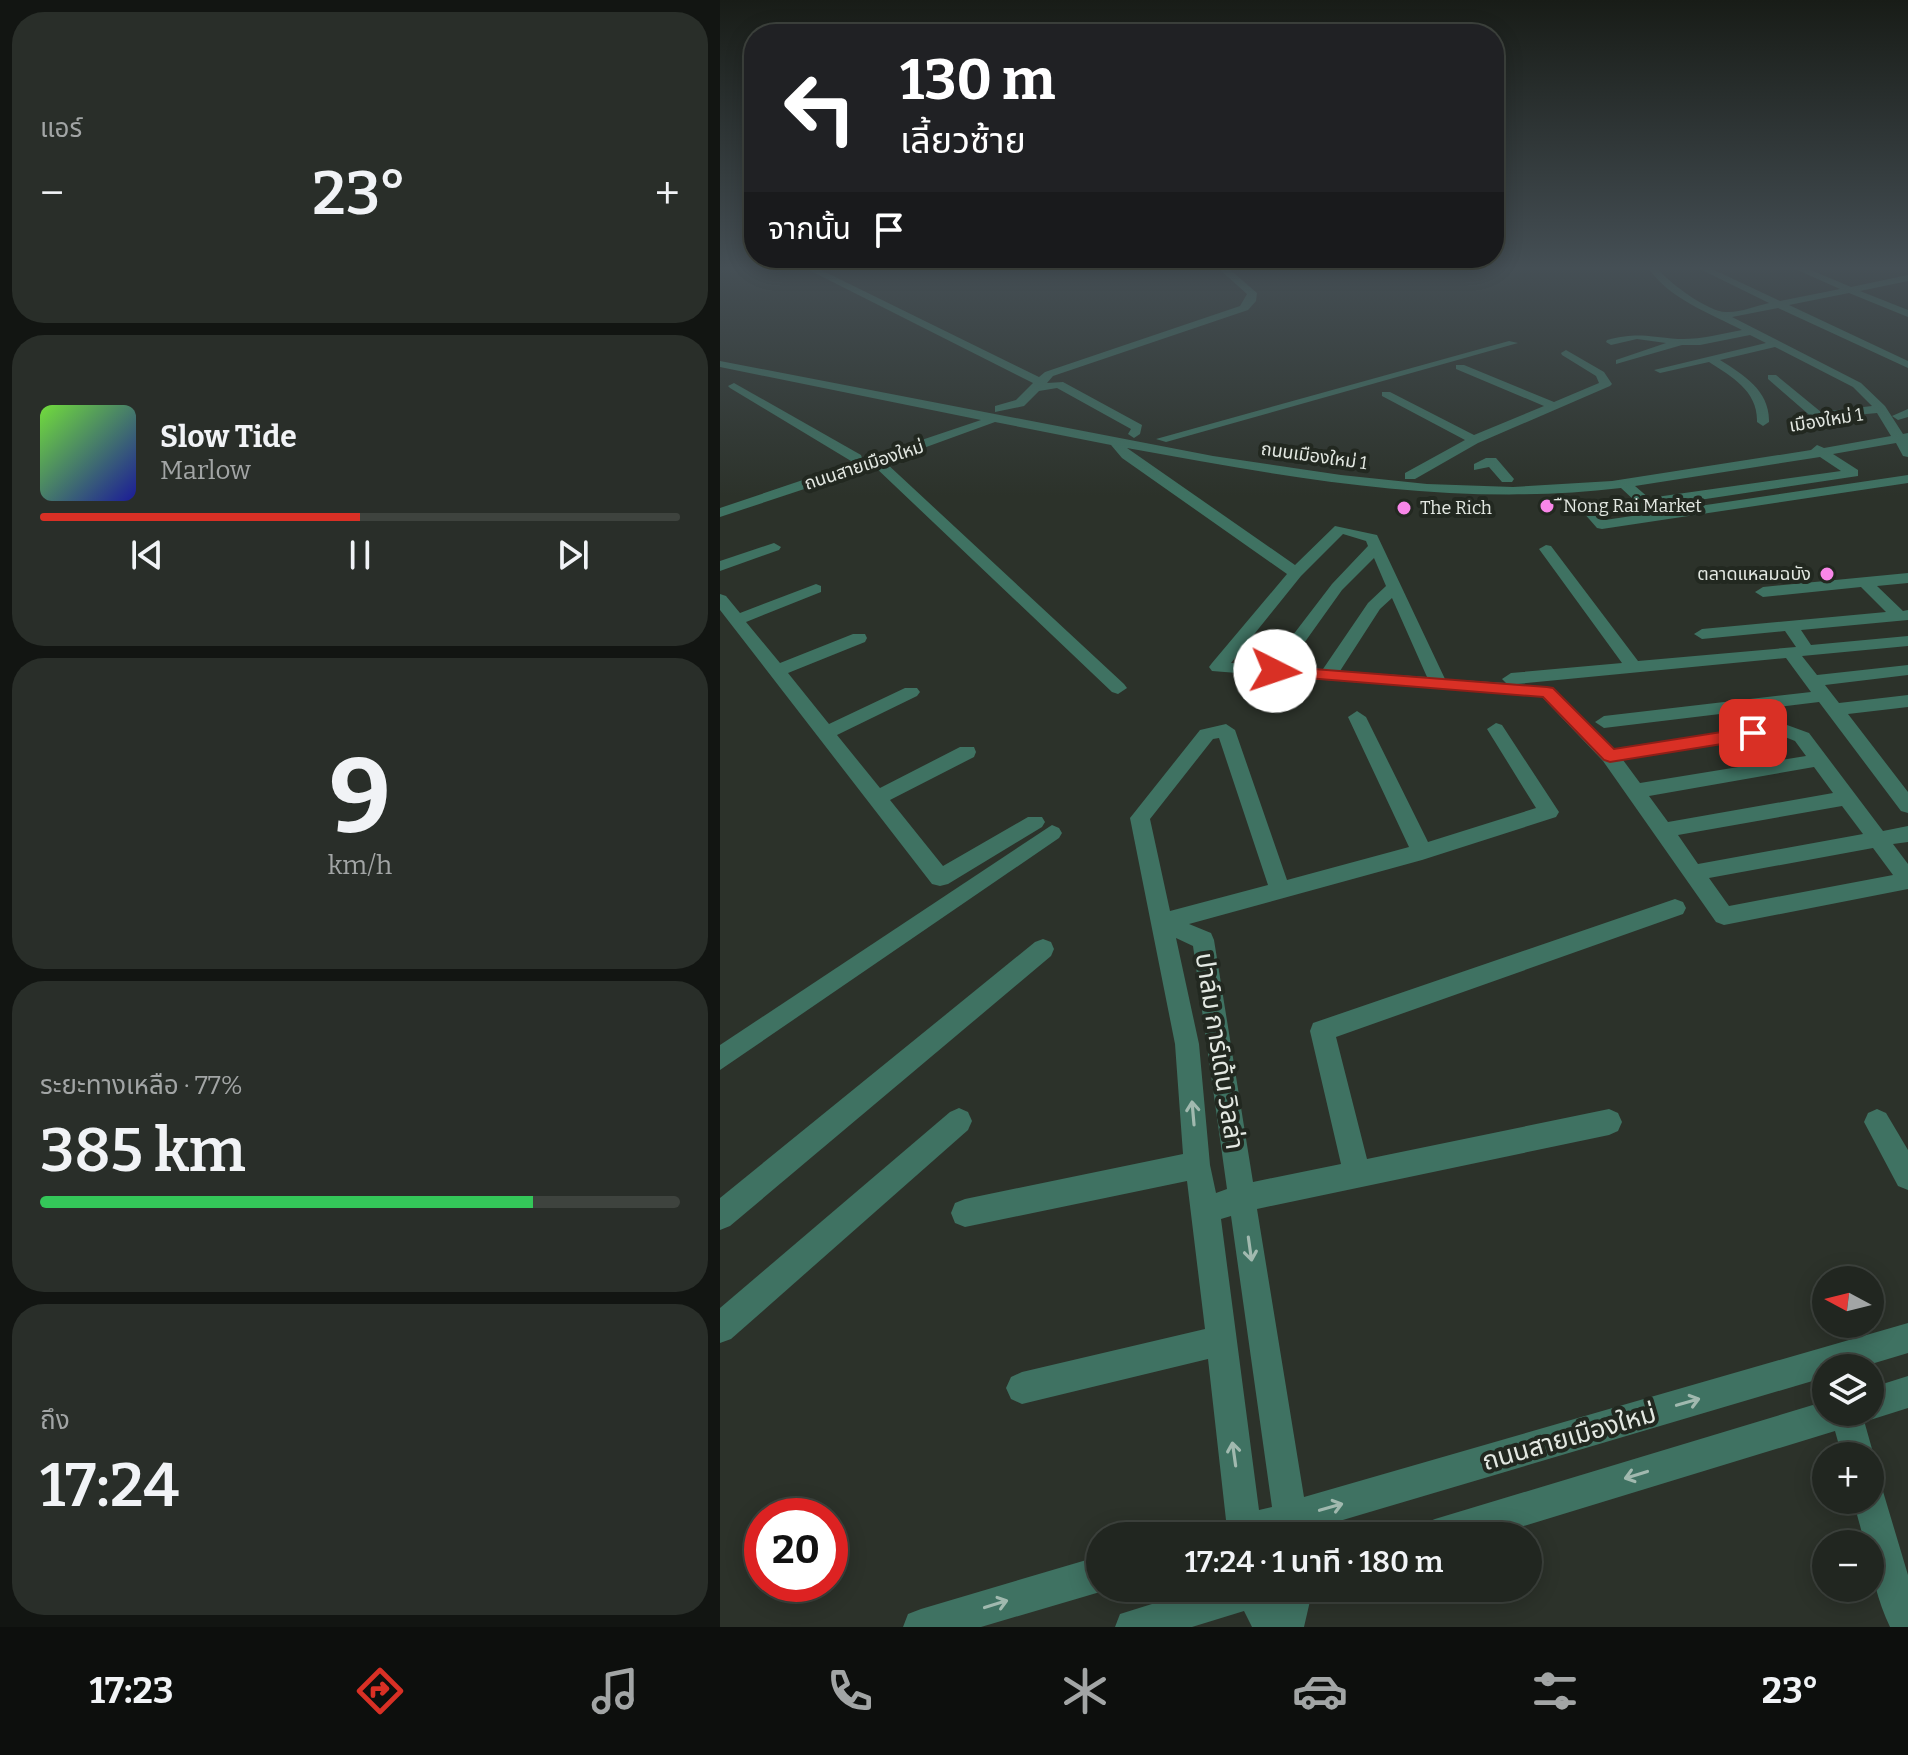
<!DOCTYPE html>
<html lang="th">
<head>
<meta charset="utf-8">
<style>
	:root { --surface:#212620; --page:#292e29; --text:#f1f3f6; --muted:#a2a5a5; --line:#3e433e; --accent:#d93025 }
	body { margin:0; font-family:Bitter,"Noto Sans Thai",serif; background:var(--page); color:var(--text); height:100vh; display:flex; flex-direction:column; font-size:30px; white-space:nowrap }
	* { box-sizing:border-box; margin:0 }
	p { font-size:26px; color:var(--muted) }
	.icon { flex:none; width:44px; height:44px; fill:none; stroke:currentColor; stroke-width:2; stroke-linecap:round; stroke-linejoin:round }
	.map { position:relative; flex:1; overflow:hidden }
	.sheet { display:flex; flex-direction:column; gap:12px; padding:12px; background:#121512; width:720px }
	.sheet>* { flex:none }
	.banner { position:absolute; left:24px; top:24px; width:760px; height:244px; border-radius:32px; box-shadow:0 4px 20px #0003,0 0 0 2px var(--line); background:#202124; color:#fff; overflow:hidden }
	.needle { width:52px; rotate:277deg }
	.controls { position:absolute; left:1092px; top:1266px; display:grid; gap:16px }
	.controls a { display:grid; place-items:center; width:72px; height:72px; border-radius:50%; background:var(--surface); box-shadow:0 4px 20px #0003,0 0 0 2px var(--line); font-size:40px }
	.speed { position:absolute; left:24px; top:1498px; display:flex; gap:16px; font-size:40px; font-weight:700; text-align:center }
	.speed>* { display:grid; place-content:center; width:104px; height:104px; border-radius:50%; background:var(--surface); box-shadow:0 4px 20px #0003,0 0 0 2px var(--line); line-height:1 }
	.speed .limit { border:12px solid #d22; background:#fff; color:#111 }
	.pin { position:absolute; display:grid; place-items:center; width:68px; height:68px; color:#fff; margin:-34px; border-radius:16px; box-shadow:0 4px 12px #0006 }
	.me { position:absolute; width:88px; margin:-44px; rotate:94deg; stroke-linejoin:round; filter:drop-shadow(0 0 6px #0008) }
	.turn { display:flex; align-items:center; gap:28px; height:168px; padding:0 24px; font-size:36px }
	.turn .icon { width:104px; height:104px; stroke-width:2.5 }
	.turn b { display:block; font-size:56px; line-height:68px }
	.then { display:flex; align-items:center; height:76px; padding:0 24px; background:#0003; gap:16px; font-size:30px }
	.big { font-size:60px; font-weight:600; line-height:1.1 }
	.sheet .widget { flex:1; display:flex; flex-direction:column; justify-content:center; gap:12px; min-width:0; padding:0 28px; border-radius:32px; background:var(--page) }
	.sheet .dial { align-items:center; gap:0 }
	.dial b { font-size:104px; line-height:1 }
	.song { display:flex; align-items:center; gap:24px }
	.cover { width:96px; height:96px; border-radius:12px; background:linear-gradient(135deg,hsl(100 70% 55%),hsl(240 70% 35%)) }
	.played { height:8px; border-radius:4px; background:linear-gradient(90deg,var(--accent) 50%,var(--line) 50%) }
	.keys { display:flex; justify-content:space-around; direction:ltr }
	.heat { display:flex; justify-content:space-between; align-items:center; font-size:44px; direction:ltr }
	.charge { height:12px; border-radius:6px; background:linear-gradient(90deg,#34c759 77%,var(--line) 0) }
	.trip { position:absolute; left:366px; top:1522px; width:456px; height:80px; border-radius:40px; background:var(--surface); box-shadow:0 4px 20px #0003,0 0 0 2px var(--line); font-weight:600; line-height:80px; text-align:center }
	.tab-bar { display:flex; height:128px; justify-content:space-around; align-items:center; background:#0d0f0d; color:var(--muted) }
	.tab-bar .icon { width:56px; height:56px }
	.tab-bar .on { color:var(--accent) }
	.tab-bar b { font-size:36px; color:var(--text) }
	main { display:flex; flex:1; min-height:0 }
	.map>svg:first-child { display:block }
</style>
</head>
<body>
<main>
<section class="sheet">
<div class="widget"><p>แอร์</p>
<div class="heat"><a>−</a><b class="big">23°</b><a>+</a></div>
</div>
<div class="widget">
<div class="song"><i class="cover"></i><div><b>Slow Tide</b><p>Marlow</p></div></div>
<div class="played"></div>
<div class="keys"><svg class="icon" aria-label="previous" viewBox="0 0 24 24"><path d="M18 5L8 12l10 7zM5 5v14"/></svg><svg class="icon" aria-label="pause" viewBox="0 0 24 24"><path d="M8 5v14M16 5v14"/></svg><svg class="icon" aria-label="next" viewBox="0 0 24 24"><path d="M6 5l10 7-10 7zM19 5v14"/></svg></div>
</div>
<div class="widget dial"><b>9</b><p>km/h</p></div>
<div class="widget"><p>ระยะทางเหลือ · 77%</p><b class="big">385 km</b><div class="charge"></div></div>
<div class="widget"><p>ถึง</p><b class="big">17:24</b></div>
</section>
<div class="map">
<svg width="1188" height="1627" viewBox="0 0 1188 1627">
	<rect width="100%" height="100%" fill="#2c322a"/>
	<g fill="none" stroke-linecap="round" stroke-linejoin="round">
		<!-- minor -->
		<g fill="#3f7262" fill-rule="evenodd">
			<polygon points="85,268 97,268 319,377 325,372 520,306 527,294 498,268 508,268 537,293 536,301 528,310 333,376 327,383 343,382 422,425 420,434 414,438 408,434 411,429 337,388 319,391 304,406 275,412 275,406 296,400 313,383"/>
			<path d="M 928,268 L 937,268 C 948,282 988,312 1006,312 C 1019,313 1036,306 1049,303 L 978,268 L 990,268 L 1060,301 L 1120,289 L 1073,268 L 1086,268 L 1131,287 L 1188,275 L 1188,281 L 1140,291 L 1188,310 L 1188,317 L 1129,293 L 1069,305 L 1188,361 L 1188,368 L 1058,308 L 1012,317 L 1141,383 L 1165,406 L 1183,434 L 1188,433 L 1188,457 L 1183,456 L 1176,443 L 1113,454 L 1138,470 L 1138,476 L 880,515 L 885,520 L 1188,475 L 1188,483 L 882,529 L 877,528 L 863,512 L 870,508 L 915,501 L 901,488 C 735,508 571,478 407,448 L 575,565 L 615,526 L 657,535 L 725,679 L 786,683 L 782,679 L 791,673 L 902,663 L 819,549 L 826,545 L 831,546 L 918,661 L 1076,647 L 1065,631 L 982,639 L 974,634 L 982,629 L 1166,612 L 1141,587 L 1043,597 L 1035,592 L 1043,587 L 1188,573 L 1188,583 L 1157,586 L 1183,611 L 1188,610 L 1188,620 L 1081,630 L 1091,645 L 1188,636 L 1188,646 L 1082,656 L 1097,675 L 1188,665 L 1188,675 L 1105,685 L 1119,703 L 1188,695 L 1188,707 L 1128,714 L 1188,792 L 1188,813 L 1181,811 L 1099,702 L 884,728 L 875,722 L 884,716 L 1091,692 L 1066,658 L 797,684 L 833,688 L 894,749 L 1061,723 L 1067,725 L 1089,733 L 1163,831 L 1188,826 L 1188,842 L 1173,844 L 1188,864 L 1188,889 L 1004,925 L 996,922 L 883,761 L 822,697 L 492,671 L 489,667 L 492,663 L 567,574 L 402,458 L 391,445 L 275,422 L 165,462 L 404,684 L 407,688 L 398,694 L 392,692 L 154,466 L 0,517 L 0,508 L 261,420 L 0,367 L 0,361 L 493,456 L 621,475 L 707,484 L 793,487 L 892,481 L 1091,450 L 1097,445 L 1104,448 L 1171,436 L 1157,413 L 1094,419 L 1048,379 L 1048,375 L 1056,375 L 1101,412 L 1152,406 L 1133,387 L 1055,347 L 1000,360 C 1024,375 1050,391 1049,422 L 1043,426 L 1037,422 C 1038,391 1012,377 989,362 L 940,373 L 934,370 L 1046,343 L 1030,335 L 980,345 L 962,345 L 896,364 L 896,360 L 946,343 L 917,339 L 891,345 L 886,342 L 887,340 C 920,332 926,337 958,339 C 979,340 1000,334 1022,330 C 989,313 950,299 928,268 ZM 1100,457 L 1121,471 L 929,498 L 915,486 ZM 623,534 L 646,541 L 648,546 L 612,584 L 550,665 L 511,663 L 581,576 ZM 654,558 L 666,586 L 648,603 L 603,669 L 567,667 L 622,590 ZM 672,598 L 707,677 L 620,671 L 660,609 ZM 1060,735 L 1075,741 L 1086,756 L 920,783 L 903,760 ZM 1094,767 L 1113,793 L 948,822 L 929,796 ZM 1122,806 L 1143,834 L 978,864 L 958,835 ZM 1153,848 L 1173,875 L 1009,906 L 989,878 Z"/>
			<polygon points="789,341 798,343 446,442 436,439"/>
			<polygon points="846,350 884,372 892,384 890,386 758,443 695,479 685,479 685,473 745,440 662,396 662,392 670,392 754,435 824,406 736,369 736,365 744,365 834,402 879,383 876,376 842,355 841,353"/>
			<polygon points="14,383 141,455 142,458 131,461 10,388 8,386"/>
			<polygon points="1188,409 1188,417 1178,420 1172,416"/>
			<polygon points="766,458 776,458 794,479 792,482 782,482 769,467 754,470 754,464"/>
			<polygon points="54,543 61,547 59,550 0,571 0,561"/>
			<polygon points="96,584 101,586 101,592 26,622 60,663 133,634 145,634 147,638 145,642 68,673 109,724 185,688 197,688 200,692 197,696 117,735 160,788 240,747 254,747 256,752 254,757 170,800 223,866 308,817 322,817 325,822 322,827 228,884 220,886 212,884 0,610 0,594 6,596 20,613"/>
			<path d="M 637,711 L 646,717 L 708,842 L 816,808 L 767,729 L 776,723 L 782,725 L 839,812 L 836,817 L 702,860 L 469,924 L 491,933 L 494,940 L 533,1182 L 621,1164 L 590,1031 L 593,1023 L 955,899 L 963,902 L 966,908 L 963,914 L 616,1037 L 647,1159 L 889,1109 L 898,1113 L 902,1122 L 898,1131 L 889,1135 L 537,1209 L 584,1497 L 1188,1323 L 1188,1353 L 1138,1368 L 1106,1368 L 1106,1377 L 589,1530 L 590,1536 L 492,1536 L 497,1524 L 506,1520 L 488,1359 L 302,1404 L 291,1399 L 286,1388 L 291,1377 L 302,1372 L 485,1329 L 467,1181 L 245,1227 L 235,1223 L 231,1213 L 235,1203 L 245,1199 L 463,1154 L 455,1044 L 410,818 L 480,730 L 506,724 L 515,730 L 567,880 L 689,847 L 628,717 ZM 499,738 L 548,885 L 450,911 L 430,819 L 493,739 ZM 456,938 L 473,946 L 507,1189 L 496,1193 L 490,1165 L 479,1044 ZM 511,1216 L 552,1507 L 539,1510 L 501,1219 Z"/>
			<polygon points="332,825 339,828 342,833 339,838 0,1070 0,1045"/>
			<polygon points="323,939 331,942 334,949 331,956 10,1226 0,1230 0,1198 315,942"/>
			<polygon points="239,1108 248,1112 252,1121 248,1130 11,1339 0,1343 0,1308 230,1112"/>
			<polygon points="1157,1109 1166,1113 1188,1150 1188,1190 1178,1186 1144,1122 1148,1113"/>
			<polygon points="1188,1376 1188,1408 1150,1420 1143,1417 1154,1456 1150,1467 1150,1456 1122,1456 1115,1431 771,1536 698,1536 703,1524 715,1519 1106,1401 1106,1412 1150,1412 1150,1388"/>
			<path d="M 1150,1483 L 1162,1488 L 1188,1575 L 1188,1627 L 1170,1627 C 1158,1601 1150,1573 1150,1544 L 1145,1544 L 1133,1500 L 1150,1500 Z"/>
			<polygon points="380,1556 380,1588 389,1588 380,1592 261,1627 183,1627 188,1614 201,1609"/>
			<polygon points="483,1588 593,1588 584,1627 532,1627 524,1611 472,1627 395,1627 400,1614"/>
		</g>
	</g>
	<!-- one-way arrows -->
	<defs><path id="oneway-shaft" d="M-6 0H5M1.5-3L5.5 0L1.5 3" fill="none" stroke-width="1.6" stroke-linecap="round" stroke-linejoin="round" transform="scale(2)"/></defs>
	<g stroke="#a1b9af">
		<use href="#oneway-shaft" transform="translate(473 1113) rotate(-95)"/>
		<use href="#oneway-shaft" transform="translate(530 1249) rotate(82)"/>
		<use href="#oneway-shaft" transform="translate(968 1402) rotate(-16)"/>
		<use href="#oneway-shaft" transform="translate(514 1454) rotate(-98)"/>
		<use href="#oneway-shaft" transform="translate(916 1475) rotate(163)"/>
		<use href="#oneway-shaft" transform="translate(611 1507) rotate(-16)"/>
		<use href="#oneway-shaft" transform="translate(276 1604) rotate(-17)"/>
	</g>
	<!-- sky -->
	<linearGradient id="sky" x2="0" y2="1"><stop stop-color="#181c17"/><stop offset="0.54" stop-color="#454f55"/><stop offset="1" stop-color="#454f55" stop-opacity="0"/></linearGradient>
	<rect width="1188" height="496" fill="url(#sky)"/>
	<!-- route -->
	<polygon fill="#d93025" stroke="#8d1f18" stroke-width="2" points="555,666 827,687 833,688 894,749 1033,727 1041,733 1033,739 890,762 884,760 823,697 549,675 549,668"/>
	<!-- markers -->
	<g fill="#f987e9" stroke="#222820" stroke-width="3">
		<circle cx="827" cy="506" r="8"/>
		<circle cx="684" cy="508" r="8"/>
		<circle cx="1107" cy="574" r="8"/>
	</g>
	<g text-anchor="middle" stroke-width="8" stroke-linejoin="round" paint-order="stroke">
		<!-- far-street labels -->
		<g font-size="18" fill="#e3e8e2" stroke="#222820">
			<text transform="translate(1106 420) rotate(-9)" y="6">เมืองใหม่ 1</text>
			<text transform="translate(594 456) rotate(8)" y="6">ถนนเมืองใหม่ 1</text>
			<text transform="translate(144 465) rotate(-18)" y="6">ถนนสายเมืองใหม่</text>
		</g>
		<!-- far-poi labels -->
		<g font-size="18" fill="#e3e8e2" stroke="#222820" text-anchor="start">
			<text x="843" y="512">ืNong Rai Market</text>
			<text x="700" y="514">The Rich</text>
			<text x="1091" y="580" text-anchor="end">ตลาดแหลมฉบัง</text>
		</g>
		<!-- near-street labels -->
		<g font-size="26" fill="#e3e8e2" stroke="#222820">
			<text transform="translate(500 1051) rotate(81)" y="9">ปาล์ม การ์เด้น วิลล่า</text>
			<text transform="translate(849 1437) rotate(-16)" y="9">ถนนสายเมืองใหม่</text>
		</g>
	</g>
</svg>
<div class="controls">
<a><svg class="needle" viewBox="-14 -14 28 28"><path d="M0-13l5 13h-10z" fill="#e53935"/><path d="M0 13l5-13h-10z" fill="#a2a5a5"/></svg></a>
<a><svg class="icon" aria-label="layers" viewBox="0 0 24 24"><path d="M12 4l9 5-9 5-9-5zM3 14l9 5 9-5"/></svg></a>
<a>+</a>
<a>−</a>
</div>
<div class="speed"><div class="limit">20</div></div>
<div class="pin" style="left:1033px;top:733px;background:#d93025"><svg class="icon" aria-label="arrive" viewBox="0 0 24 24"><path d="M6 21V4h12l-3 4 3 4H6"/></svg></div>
<svg class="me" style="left:555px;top:671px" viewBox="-20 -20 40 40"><circle r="19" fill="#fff"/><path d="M0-13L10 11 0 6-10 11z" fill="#d93025"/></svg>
<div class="trip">17:24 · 1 นาที · 180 m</div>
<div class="banner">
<div class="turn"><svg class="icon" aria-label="left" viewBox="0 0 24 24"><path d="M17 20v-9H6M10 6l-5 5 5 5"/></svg><div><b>130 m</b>เลี้ยวซ้าย</div></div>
<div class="then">จากนั้น<svg class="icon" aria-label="arrive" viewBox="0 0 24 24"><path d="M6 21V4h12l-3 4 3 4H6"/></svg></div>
</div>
</div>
</main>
<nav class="tab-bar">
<b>17:23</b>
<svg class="icon on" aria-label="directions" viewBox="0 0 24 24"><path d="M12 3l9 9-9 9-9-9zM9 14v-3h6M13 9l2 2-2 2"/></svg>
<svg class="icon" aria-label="music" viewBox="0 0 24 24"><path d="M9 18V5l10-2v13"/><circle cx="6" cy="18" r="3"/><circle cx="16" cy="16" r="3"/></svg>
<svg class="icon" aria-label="phone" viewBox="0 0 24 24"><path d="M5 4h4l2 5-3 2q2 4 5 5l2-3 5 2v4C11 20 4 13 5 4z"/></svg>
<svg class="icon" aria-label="climate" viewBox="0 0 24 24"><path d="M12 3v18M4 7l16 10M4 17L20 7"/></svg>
<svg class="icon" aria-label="car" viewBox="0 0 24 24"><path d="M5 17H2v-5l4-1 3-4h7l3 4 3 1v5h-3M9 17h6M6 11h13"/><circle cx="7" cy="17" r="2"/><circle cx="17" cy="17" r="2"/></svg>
<svg class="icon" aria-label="filters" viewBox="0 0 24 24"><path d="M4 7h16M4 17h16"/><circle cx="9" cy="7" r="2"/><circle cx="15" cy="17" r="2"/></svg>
<b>23°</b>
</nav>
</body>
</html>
